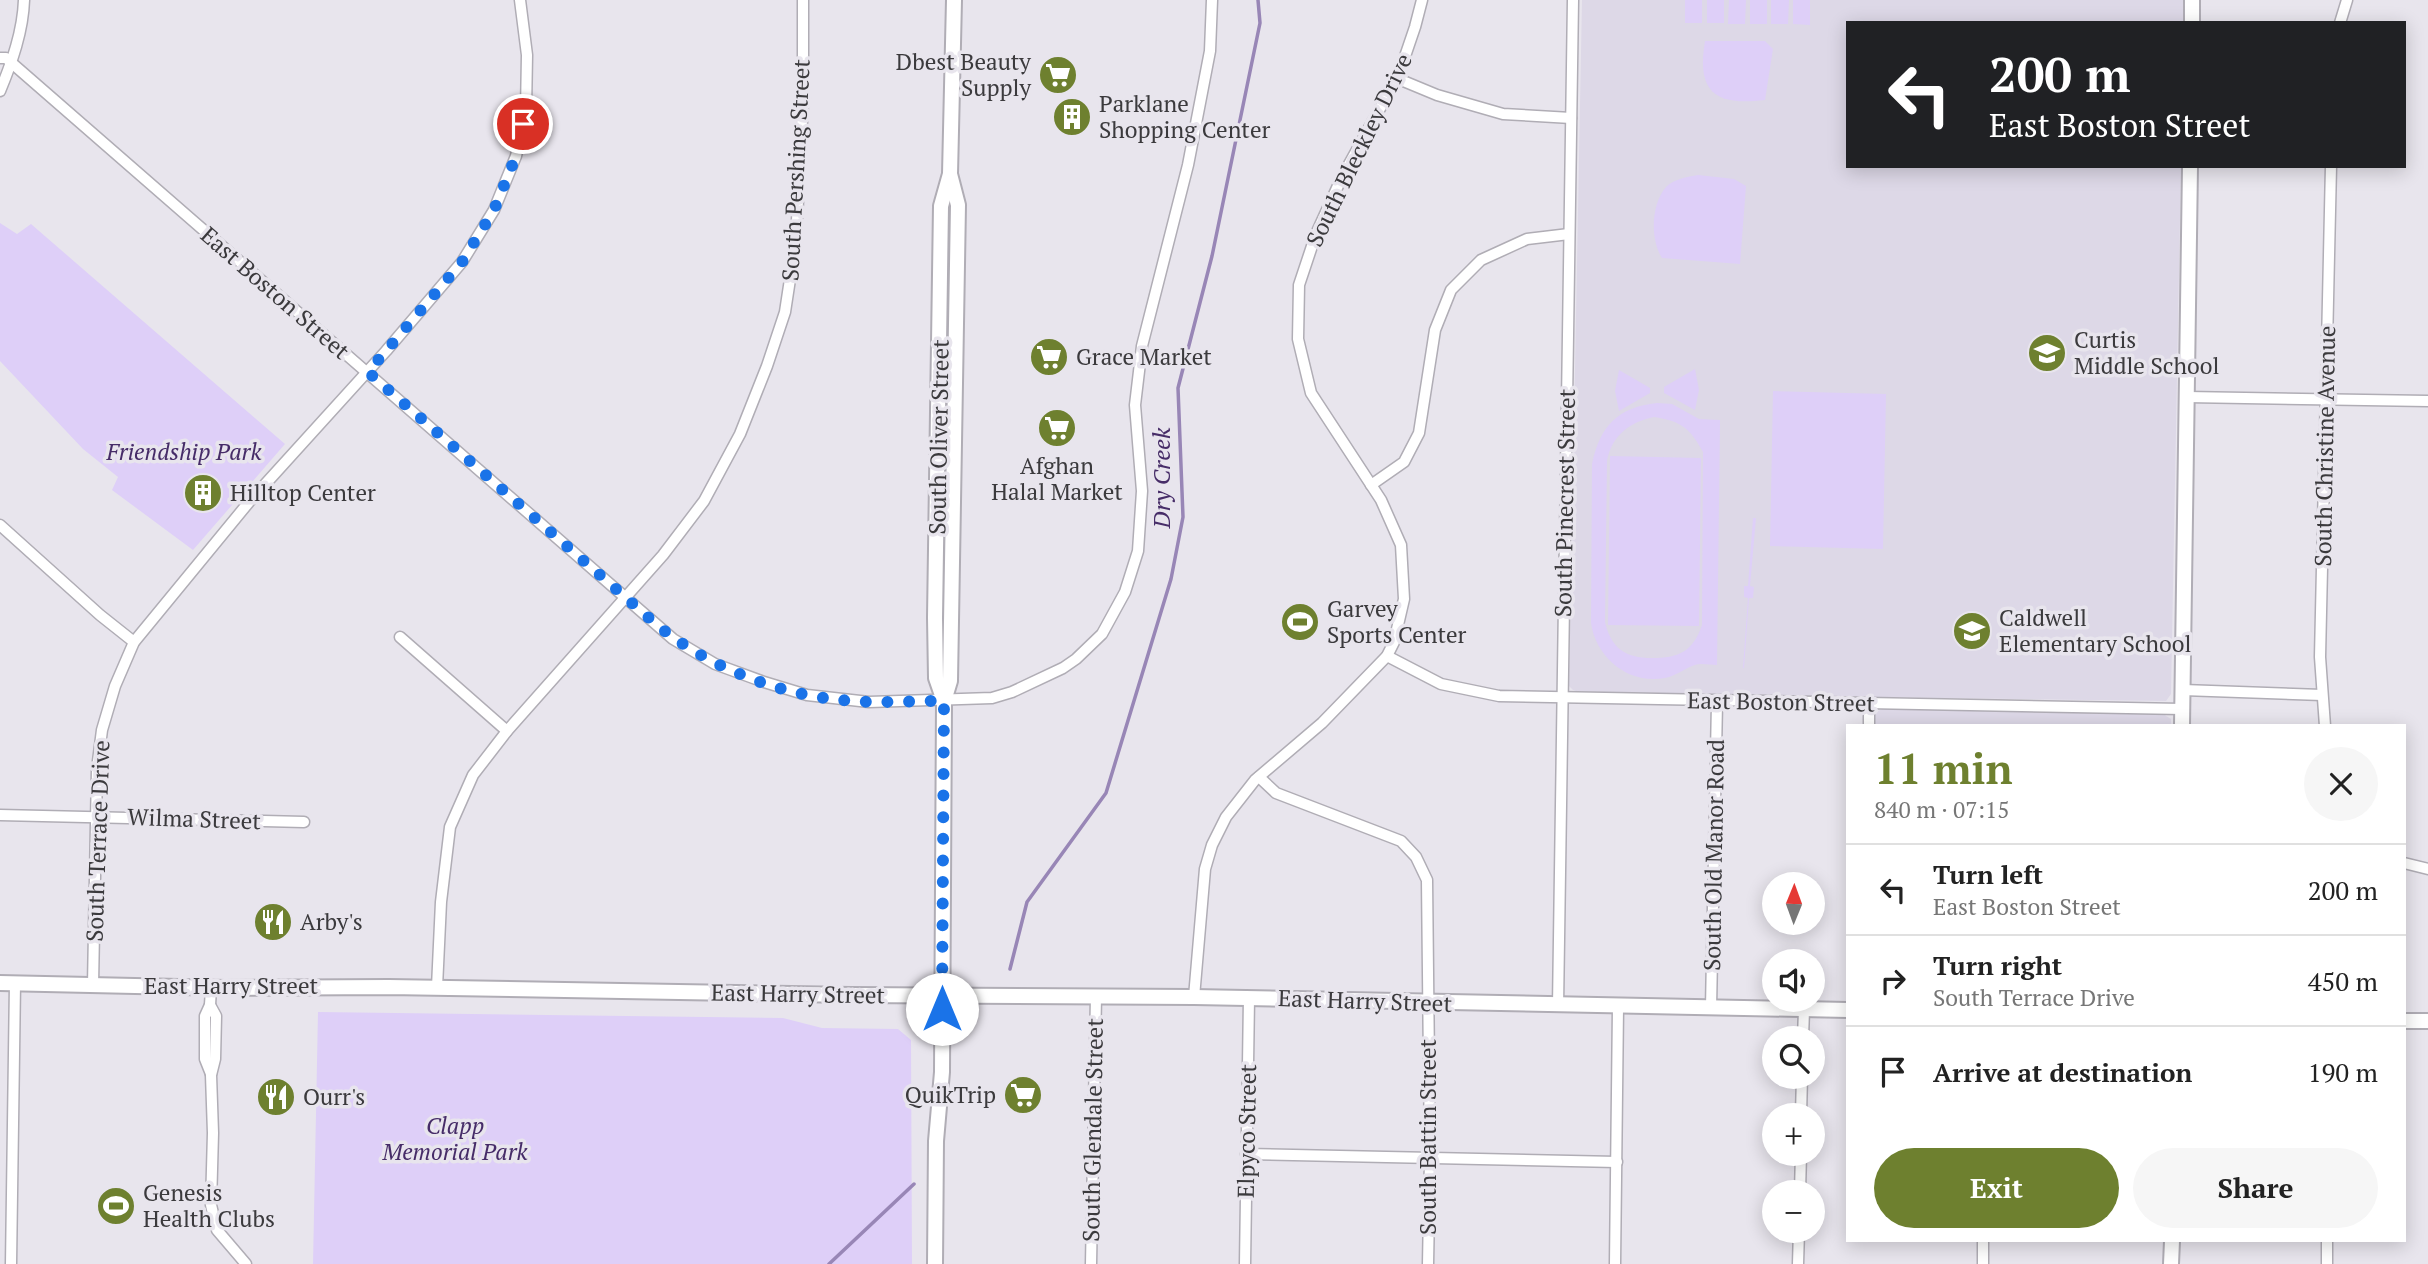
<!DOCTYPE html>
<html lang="en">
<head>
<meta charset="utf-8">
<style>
  :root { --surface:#fff; --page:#f6f6f6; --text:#222; --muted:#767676; --line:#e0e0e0; --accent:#6e802f }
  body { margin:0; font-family:"PT Serif",serif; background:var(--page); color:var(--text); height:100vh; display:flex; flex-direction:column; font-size:26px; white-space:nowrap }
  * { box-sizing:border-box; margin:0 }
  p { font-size:23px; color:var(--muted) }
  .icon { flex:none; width:38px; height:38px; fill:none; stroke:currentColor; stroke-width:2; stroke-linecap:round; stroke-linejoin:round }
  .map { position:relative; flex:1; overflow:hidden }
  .details { position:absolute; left:1846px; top:724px; width:560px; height:518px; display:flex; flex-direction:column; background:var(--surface); border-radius:0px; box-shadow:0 4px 18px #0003 }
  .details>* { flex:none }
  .guide { position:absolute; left:1846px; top:21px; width:560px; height:147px; border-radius:0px; box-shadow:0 4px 18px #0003; background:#202124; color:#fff; overflow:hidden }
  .needle { width:46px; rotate:1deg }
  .controls { position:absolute; left:1762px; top:872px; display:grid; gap:14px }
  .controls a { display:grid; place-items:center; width:63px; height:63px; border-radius:50%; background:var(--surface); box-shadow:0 4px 18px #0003; font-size:35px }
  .pin { position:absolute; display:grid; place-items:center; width:60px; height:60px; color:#fff; margin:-30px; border:4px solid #fff; border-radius:50%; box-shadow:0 2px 7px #0007 }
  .me { position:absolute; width:77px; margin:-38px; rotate:0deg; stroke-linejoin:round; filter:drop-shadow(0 0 5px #0008) }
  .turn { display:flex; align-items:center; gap:24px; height:147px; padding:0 28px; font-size:32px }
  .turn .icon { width:91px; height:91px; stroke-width:2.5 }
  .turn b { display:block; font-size:49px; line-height:60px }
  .round { display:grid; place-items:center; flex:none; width:74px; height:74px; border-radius:37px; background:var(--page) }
  .head { display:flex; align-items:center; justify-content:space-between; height:119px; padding:0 28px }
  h1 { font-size:42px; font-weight:800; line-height:52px; color:var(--accent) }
  .button { display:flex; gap:14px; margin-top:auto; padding:14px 28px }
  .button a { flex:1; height:80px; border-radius:42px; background:var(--accent); color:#fff; font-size:28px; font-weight:800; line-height:80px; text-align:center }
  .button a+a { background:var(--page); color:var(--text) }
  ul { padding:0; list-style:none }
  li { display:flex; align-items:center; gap:21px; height:91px; padding:0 28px; border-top:2px solid var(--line) }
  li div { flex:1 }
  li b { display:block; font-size:26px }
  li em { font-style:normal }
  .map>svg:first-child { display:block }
</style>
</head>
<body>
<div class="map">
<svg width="2428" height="1264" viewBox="0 0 2428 1264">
  <rect width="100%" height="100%" fill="#e8e5ed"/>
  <g fill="#ddd8e7">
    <polygon points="1582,0 2183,0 2183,23 1848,23 1848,166 2181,166 2171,694 2166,701 1582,693 1573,690 1569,686"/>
    <polygon points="1885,708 2163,714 2171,719 2171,726 1875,726 1875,715 1878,711"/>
  </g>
  <g fill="#decff8" fill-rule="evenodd">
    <rect x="1685" y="0" width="17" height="23"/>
    <rect x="1707" y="0" width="17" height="23"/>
    <polygon points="1729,0 1746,0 1745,24 1728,24"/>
    <rect x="1750" y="0" width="17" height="24"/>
    <polygon points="1771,0 1789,0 1788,24 1771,24"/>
    <polygon points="1793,0 1810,0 1810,25 1793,24"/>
    <path d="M1705 41H1765L1773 49 1765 100C1716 106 1696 93 1705 41Z"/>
    <path d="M1698 175 1734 179 1746 186 1740 264 1662 258C1650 240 1651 204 1666 187 1674 179 1687 177 1698 175Z"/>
    <polygon points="0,223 17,234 31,224 285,444 193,550 112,490 118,477 83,449 0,361"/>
    <polygon points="1695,369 1699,390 1695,410 1664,393 1664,387"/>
    <polygon points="1619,370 1650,388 1650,393 1619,411 1615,391"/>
    <polygon points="1773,391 1886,394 1883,549 1770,546"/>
    <path d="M1657 403 1672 404 1699 419 1720 420 1717 665C1710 665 1701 663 1695 665 1685 668 1676 676 1665 678 1629 685 1596 658 1591 623L1592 464C1600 426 1618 407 1657 403ZM1654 417C1681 421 1690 428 1703 452L1702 625C1693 652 1678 658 1652 658 1625 658 1611 648 1605 622L1607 461C1612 435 1630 422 1654 417Z"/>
    <polygon points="1610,456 1701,458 1699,626 1608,625"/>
    <polygon points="1753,518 1756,518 1750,586 1754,587 1753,598 1749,598 1744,668 1743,668 1748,598 1744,597 1744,586 1748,586"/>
    <polygon points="318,1012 783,1018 822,1028 898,1029 911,1040 912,1264 313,1264"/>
  </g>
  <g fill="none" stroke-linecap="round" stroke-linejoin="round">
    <g stroke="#9886b6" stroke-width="3.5">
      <polyline points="1010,969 1027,902 1106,793 1171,579 1183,517 1178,388 1212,256 1260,23 1258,0"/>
      <polyline points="829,1264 914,1184"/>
    </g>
    <defs>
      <g id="street">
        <polyline points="2340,23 2347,0"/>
        <polyline points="0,58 6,58 673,639 715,664 764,682 807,695 869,702 992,698 1012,692 1063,668 1076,659 1102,634 1125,592 1138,551 1142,491 1135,405 1142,346 1188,165 1210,51 1212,0"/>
        <polyline points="1396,78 1437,95 1503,114 1571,118"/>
        <path d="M0 91C12 62 23 31 24 0"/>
        <polyline points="2187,397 2428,401"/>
        <polyline points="1371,485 1404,462 1419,433 1435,330 1451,290 1481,260 1527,239 1569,234"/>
        <polyline points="0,525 100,615 134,642"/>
        <polyline points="400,637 507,731"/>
        <polyline points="1387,656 1441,684 1499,696 2182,709"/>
        <polyline points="2183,690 2322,695"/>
        <polyline points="1869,726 1869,703"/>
        <polyline points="2325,726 2320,657 2331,166"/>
        <polyline points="1259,777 1276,793 1401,841 1416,857 1427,880 1430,1158 1428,1264"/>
        <polyline points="0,815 304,822"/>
        <polyline points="2404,863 2428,869"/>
        <polyline points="93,985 97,769 102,730 115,686 134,642 249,502 386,351 462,262 494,210 516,156 526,110 527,55 520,0"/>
        <polyline points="437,987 441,902 450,827 473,775 507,731 663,555 704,501 740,434 767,366 785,312 796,240 803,101 803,0"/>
        <polyline points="211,988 210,1005 205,1016 205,1059 211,1074"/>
        <polyline points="1194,997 1205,869 1212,845 1226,817 1255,780 1322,723 1387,656 1394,642 1404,599 1401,545 1381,500 1311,393 1298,339 1299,285 1316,234 1342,177 1399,74 1415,27 1422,0"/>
        <polyline points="210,1005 216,1016 215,1059 211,1075 213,1133 211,1205 217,1230 246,1264"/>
        <polyline points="1558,1006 1573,0"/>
        <polyline points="1711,1008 1717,702"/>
        <polyline points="1803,1038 1804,1010"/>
        <polyline points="1801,1115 1802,1076"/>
        <polyline points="1246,1154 1617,1162"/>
        <polyline points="1800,1192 1801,1153"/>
        <polyline points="11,1264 15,983"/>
        <polyline points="1091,1264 1096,996"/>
        <polyline points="1245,1264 1249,998"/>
        <polyline points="1615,1264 1618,1007"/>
        <polyline points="1798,1264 1799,1230"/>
        <polyline points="1983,1264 1983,1241"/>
        <polyline points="2327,1264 2327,1241"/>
      </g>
      <g id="secondary">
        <polyline points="2192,23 2192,0"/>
        <polyline points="944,701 936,678 935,618 941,206 950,174 954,0"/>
        <polyline points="2182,726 2190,166"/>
        <polyline points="0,983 225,988 389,987 851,995 1194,997 1848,1010"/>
        <polyline points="2404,1021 2428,1021"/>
        <polyline points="935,1264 936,1141 942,1072 944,701 950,681 958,205 950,174"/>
        <polyline points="2171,1264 2172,1241"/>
      </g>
    </defs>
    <use href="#street" stroke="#b0adb5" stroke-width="13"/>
    <use href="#secondary" stroke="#b0adb5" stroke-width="18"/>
    <use href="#street" stroke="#fff" stroke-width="10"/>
    <use href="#secondary" stroke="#fff" stroke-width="14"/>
  </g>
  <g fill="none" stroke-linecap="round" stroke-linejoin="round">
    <path stroke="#1a73e8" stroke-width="12" stroke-dasharray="0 21.6" d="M523 124 516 156 494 210 462 262 368 372 657 625C704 664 772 692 832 699 869 704 907 701 944 701L942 1009"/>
  </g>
  <defs>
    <symbol id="supermarket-disc" viewBox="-11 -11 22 22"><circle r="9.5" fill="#6e802f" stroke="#e8e5ed"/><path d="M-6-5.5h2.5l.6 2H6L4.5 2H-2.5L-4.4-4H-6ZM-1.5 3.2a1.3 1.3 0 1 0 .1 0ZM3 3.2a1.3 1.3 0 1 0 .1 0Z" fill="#fff"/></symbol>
    <symbol id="building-disc" viewBox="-11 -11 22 22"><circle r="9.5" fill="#6e802f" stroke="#e8e5ed"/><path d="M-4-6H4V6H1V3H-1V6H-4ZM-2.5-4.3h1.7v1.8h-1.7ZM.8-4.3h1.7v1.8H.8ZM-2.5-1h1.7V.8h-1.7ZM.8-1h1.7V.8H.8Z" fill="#fff"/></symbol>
    <symbol id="school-disc" viewBox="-11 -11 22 22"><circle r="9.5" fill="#6e802f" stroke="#e8e5ed"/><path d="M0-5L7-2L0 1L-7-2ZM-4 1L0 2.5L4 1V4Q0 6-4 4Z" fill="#fff"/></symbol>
    <symbol id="stadium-disc" viewBox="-11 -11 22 22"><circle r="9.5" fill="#6e802f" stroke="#e8e5ed"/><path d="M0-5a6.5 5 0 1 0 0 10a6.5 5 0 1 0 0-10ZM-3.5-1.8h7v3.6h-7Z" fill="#fff"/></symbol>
    <symbol id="restaurant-disc" viewBox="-11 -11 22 22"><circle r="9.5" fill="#6e802f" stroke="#e8e5ed"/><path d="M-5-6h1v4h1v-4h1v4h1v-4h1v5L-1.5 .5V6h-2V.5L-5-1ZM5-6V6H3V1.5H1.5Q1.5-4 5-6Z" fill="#fff"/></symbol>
  </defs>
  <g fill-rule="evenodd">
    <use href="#supermarket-disc" x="1036" y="53" width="44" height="44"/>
    <use href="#building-disc" x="1050" y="95" width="44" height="44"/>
    <use href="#school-disc" x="2025" y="331" width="44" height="44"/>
    <use href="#supermarket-disc" x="1027" y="335" width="44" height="44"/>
    <use href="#supermarket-disc" x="1035" y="406" width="44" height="44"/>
    <use href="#building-disc" x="181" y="471" width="44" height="44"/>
    <use href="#stadium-disc" x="1278" y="600" width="44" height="44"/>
    <use href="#school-disc" x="1950" y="609" width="44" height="44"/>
    <use href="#restaurant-disc" x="251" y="900" width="44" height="44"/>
    <use href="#supermarket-disc" x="1001" y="1073" width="44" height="44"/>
    <use href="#restaurant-disc" x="254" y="1075" width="44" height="44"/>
    <use href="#stadium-disc" x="94" y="1184" width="44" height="44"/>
  </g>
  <g text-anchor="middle" stroke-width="7" stroke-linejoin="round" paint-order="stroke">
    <g font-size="23" fill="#3b3a3d" stroke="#e8e5ed" text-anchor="start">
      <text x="1031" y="70" text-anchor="end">Dbest Beauty<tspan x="1031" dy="26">Supply</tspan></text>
      <text x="1099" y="112">Parklane<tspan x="1099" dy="26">Shopping Center</tspan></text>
      <text x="2074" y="348">Curtis<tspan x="2074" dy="26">Middle School</tspan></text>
      <text x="1076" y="365">Grace Market</text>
      <text x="1057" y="474" text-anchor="middle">Afghan<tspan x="1057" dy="26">Halal Market</tspan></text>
      <text x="230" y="501">Hilltop Center</text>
      <text x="1327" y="617">Garvey<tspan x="1327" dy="26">Sports Center</tspan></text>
      <text x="1999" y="626">Caldwell<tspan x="1999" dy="26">Elementary School</tspan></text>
      <text x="300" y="930">Arby's</text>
      <text x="996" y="1103" text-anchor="end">QuikTrip</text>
      <text x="303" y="1105">Ourr's</text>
      <text x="143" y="1201">Genesis<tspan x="143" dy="26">Health Clubs</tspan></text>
    </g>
    <g font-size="23" fill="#3b3a3d" stroke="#e8e5ed">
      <text transform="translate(1359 150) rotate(-64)" y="8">South Bleckley Drive</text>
      <text transform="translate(796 170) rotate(-87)" y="8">South Pershing Street</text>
      <text transform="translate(275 293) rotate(41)" y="8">East Boston Street</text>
      <text transform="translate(939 437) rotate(-89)" y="8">South Oliver Street</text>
      <text transform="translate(2325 446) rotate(-89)" y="8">South Christine Avenue</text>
      <text transform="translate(1565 503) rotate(-89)" y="8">South Pinecrest Street</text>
      <text transform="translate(1781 702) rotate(1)" y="8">East Boston Street</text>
      <text transform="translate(194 819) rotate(2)" y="8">Wilma Street</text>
      <text transform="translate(98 841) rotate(-88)" y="8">South Terrace Drive</text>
      <text transform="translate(1714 855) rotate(-89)" y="8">South Old Manor Road</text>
      <text x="231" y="994">East Harry Street</text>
      <text transform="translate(798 994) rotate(1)" y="8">East Harry Street</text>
      <text transform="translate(1365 1001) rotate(2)" y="8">East Harry Street</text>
      <text transform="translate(1093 1130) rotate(-89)" y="8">South Glendale Street</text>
      <text transform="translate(1247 1131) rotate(-89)" y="8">Elpyco Street</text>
      <text transform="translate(1428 1137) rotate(-90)" y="8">South Battin Street</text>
    </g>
    <g font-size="23" font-style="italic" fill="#462c68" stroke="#e8e5ed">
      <text x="184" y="460">Friendship Park</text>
      <text x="455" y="1134">Clapp<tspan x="455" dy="26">Memorial Park</tspan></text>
    </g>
    <g font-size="24" font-style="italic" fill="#472d68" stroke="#e8e5ed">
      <text transform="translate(1162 478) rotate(-90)" y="8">Dry Creek</text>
    </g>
  </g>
</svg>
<div class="controls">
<a><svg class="needle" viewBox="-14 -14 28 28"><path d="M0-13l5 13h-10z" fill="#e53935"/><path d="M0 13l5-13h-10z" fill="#767676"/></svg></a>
<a><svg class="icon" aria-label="sound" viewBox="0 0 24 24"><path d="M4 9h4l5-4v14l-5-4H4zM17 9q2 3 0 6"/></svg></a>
<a><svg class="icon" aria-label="search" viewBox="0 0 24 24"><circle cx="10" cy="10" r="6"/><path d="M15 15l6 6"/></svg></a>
<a>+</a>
<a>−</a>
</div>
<div class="pin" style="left:523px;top:124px;background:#d93025"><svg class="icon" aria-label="arrive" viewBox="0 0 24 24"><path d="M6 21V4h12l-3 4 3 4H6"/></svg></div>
<svg class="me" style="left:942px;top:1009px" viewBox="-20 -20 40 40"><circle r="19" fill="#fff"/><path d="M0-13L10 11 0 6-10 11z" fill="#1a73e8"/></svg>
<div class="guide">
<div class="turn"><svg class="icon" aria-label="left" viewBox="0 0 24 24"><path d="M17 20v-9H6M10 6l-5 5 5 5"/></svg><div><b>200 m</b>East Boston Street</div></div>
</div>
<section class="details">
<div class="head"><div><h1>11 min</h1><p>840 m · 07:15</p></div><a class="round"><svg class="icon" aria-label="close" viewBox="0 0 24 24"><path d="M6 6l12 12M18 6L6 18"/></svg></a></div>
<ul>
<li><svg class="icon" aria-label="left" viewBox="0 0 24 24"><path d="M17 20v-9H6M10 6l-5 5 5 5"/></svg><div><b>Turn left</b><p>East Boston Street</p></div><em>200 m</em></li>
<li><svg class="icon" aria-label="right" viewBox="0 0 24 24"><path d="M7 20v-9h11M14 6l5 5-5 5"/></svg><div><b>Turn right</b><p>South Terrace Drive</p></div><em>450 m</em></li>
<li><svg class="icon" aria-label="arrive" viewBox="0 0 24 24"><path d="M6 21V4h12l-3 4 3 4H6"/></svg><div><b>Arrive at destination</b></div><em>190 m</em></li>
</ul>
<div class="button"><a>Exit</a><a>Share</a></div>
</section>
</div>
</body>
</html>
